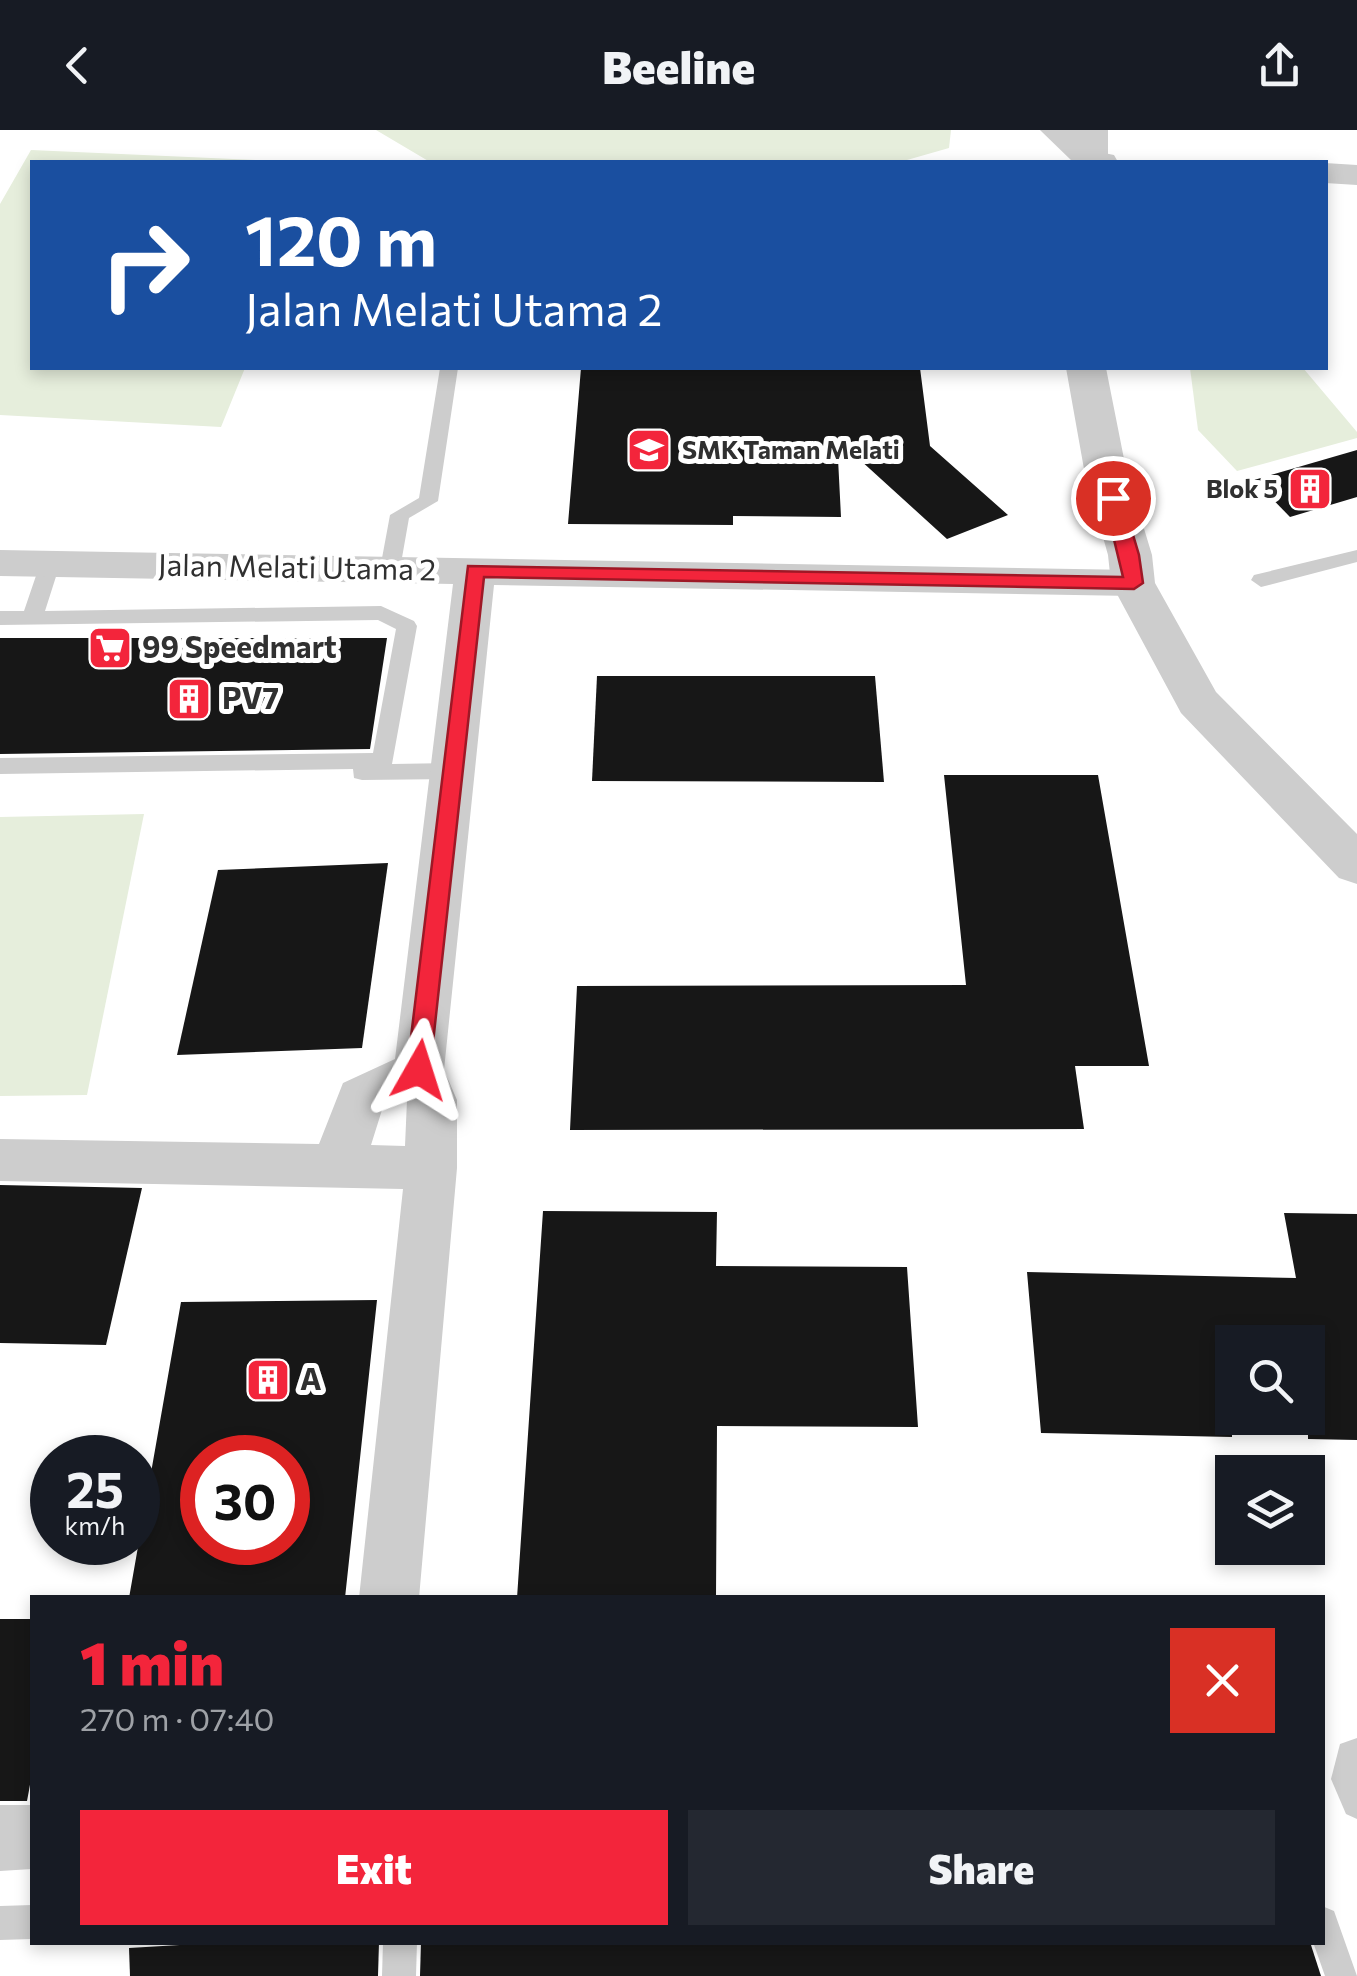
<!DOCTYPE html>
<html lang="en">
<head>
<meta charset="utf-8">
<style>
  :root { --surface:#171b24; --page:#242831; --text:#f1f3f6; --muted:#9ea1a6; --accent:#f3253b }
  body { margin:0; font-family:Commissioner,sans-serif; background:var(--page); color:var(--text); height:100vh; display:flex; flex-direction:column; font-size:38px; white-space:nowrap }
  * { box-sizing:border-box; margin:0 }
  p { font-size:32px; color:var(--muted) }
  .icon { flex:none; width:55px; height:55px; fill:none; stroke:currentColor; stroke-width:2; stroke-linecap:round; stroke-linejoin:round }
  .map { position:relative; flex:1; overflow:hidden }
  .panel { position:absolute; left:30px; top:1465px; width:1295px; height:350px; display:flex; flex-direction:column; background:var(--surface); border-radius:0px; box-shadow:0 5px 15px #0003 }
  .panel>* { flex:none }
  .guide { position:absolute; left:30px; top:30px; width:1298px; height:210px; border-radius:0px; box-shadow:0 5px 15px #0003; background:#1a4fa0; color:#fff; overflow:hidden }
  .fabs { position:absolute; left:1215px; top:1195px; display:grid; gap:20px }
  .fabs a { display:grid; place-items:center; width:110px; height:110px; border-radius:0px; background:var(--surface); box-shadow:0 5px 15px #0003; font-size:50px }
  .speed { position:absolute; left:30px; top:1305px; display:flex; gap:20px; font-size:50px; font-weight:700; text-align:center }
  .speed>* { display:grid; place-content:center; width:130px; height:130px; border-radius:50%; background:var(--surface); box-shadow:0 5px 15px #0003; line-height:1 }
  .speed small { font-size:25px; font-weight:400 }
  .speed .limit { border:15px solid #d22; background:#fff; color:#111 }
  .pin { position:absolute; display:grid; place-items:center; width:85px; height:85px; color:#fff; margin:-42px; border:5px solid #fff; border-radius:50%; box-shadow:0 2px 10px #0007 }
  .me { position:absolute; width:110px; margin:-55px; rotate:6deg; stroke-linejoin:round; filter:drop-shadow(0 0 8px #0008) }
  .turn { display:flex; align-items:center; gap:35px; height:210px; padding:0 50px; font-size:45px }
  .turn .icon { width:130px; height:130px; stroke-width:2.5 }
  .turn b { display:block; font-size:70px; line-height:85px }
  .round { display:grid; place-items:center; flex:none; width:105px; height:105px; border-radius:0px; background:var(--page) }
  .headline { display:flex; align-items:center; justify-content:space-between; height:170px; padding:0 50px }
  h1 { font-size:60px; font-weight:800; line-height:75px; color:var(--accent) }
  .action { display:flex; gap:20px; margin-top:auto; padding:20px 50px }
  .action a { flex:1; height:115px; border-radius:0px; background:var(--accent); color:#fff; font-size:40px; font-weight:800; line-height:115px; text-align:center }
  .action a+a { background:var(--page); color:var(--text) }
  header { display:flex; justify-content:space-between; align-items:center; height:130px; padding:0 50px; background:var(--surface); font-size:45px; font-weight:800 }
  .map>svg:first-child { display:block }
</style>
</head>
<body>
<header><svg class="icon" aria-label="back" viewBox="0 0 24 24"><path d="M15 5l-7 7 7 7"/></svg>Beeline<svg class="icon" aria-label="share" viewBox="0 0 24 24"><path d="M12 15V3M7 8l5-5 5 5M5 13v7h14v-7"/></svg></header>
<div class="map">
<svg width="1357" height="1846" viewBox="0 0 1357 1846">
  <rect width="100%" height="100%" fill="#fff"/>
  <g fill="#e6eedc">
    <polygon points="376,0 951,0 949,18 900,32 430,32"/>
    <polygon points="31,20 300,32 32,32 32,238 245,238 221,297 0,285 0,74"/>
    <polygon points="1190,238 1303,238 1357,302 1357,308 1237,341 1198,300"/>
    <polygon points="144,684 87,965 0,966 0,687"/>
  </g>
  <g fill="#171717" fill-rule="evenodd">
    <polygon points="581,238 920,238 930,316 1008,385 947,409 837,309 841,387 733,386 733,395 568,394"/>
    <polygon points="1357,320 1357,367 1290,387 1254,350"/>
    <polygon points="0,508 387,508 370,619 0,624"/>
    <polygon points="597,546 875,546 884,652 592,651"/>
    <polygon points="944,645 1098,645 1149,936 1075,936 1084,999 570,1000 577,856 966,855"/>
    <polygon points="388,733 362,918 177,925 218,740"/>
    <polygon points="0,1055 142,1058 106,1215 0,1213"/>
    <polygon points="543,1081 717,1082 716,1136 907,1137 918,1297 717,1296 716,1468 517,1468"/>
    <polygon points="1284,1083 1357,1084 1357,1310 1308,1309 1308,1212 1232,1212 1232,1307 1041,1303 1027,1142 1296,1148"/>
    <path d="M377 1170 345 1468H129L181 1172ZM202 1328H288V1412H202Z"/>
    <polygon points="0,1489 32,1489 32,1644 27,1671 0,1671"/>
    <polygon points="230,1812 379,1812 378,1846 130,1846 129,1818"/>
    <polygon points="421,1812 1310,1812 1321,1846 420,1846"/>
  </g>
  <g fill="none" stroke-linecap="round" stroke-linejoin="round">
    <g fill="#cdcdcd" fill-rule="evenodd">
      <polygon points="440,238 458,238 438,371 409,388 400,439 390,445 380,439 390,385 419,368"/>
      <polygon points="1357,420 1357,432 1261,457 1251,450 1254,445"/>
      <polygon points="50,428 60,434 45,481 381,476 414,491 417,496 392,634 452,633 463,641 452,649 362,650 354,648 353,639 0,644 0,628 373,623 396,499 378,490 0,495 0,481 24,481 40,434"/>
      <polygon points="1357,1608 1357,1689 1346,1684 1331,1649 1340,1614"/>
      <polygon points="32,1775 32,1809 0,1810 0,1776"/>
      <polygon points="1322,1776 1334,1781 1357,1846 1325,1846 1313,1812 1322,1812"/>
      <polygon points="383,1812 417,1812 416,1846 382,1846"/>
    </g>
    <g fill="#cdcdcd" fill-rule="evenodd">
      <polygon points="1040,0 1078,0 1099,22 1114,25 1118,32 1073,32"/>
      <polygon points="1325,33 1357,35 1357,55 1325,53"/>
      <path d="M0 420 1133 440 1147 444 1153 453 1147 462 1133 466 494 455 444 940 457 970V1038L419 1468H359L403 1059 0 1051V1009L319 1014 343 953 395 929 453 454 0 446ZM407 970 405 1016 371 1015 382 980Z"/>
      <polygon points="0,1675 32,1675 32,1739 0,1741"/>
    </g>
    <g fill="#cdcdcd" fill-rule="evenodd">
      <rect x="1072" y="0" width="36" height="32"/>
      <polygon points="1066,238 1106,238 1126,339 1152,425 1155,453 1216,562 1357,704 1357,754 1339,748 1181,583 1111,453 1108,425 1084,339"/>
    </g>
  </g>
  <polygon fill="#f3253b" stroke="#9e1826" stroke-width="2.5" points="1113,362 1122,368 1139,425 1143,453 1134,459 484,447 430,940 427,946 411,946 407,940 468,436 1123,447 1104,368"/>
  <defs>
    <symbol id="school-square" viewBox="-11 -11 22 22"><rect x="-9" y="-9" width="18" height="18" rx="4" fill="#f3253b" stroke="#fff"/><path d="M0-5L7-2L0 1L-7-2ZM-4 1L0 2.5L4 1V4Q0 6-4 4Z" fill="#fff"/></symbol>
    <symbol id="building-square" viewBox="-11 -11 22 22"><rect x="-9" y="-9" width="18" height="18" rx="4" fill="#f3253b" stroke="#fff"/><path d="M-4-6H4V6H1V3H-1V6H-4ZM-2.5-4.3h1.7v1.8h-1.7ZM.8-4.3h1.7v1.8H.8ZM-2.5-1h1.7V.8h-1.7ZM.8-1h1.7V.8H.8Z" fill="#fff"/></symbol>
    <symbol id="supermarket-square" viewBox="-11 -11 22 22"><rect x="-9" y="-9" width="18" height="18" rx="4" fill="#f3253b" stroke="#fff"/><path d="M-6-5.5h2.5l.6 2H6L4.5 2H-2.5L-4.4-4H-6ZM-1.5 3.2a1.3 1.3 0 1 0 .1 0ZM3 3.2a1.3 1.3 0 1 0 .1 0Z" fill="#fff"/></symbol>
  </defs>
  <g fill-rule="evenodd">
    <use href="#school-square" x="624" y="295" width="50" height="50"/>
    <use href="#building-square" x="1285" y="334" width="50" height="50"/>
    <use href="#supermarket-square" x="85" y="493" width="50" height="50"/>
    <use href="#building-square" x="164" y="544" width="50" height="50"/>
    <use href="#building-square" x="243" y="1225" width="50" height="50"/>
  </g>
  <g text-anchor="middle" stroke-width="10" stroke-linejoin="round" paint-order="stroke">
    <g font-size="25" font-weight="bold" fill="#303030" stroke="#fff" text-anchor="start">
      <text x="682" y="329">SMK Taman Melati</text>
      <text x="1278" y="368" text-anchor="end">Blok 5</text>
    </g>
    <g font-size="30" fill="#303030" stroke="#fff">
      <text transform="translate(297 438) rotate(1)" y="10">Jalan Melati Utama 2</text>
    </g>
    <g font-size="30" font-weight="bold" fill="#303030" stroke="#fff" text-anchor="start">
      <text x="142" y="528">99 Speedmart</text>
      <text x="222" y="579">PV7</text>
      <text x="300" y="1260">A</text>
    </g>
  </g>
</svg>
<div class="fabs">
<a><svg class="icon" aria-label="search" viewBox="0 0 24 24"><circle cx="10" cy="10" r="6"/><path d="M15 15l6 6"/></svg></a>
<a><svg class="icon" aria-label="layers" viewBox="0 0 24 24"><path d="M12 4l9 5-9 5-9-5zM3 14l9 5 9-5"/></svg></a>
</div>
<div class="speed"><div>25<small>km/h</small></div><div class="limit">30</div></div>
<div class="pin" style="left:1113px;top:368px;background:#d93025"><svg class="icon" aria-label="arrive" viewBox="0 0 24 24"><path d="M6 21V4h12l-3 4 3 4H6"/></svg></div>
<svg class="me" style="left:419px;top:940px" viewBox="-20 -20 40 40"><path d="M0-17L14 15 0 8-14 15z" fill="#f3253b" stroke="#fff" stroke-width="4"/></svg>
<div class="guide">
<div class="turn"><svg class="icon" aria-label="right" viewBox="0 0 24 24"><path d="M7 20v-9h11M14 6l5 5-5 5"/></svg><div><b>120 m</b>Jalan Melati Utama 2</div></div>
</div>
<section class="panel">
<div class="headline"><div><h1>1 min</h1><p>270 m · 07:40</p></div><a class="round" style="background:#d93025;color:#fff"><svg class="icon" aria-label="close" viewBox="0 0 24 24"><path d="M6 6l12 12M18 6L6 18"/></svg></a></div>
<div class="action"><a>Exit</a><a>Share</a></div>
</section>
</div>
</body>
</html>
